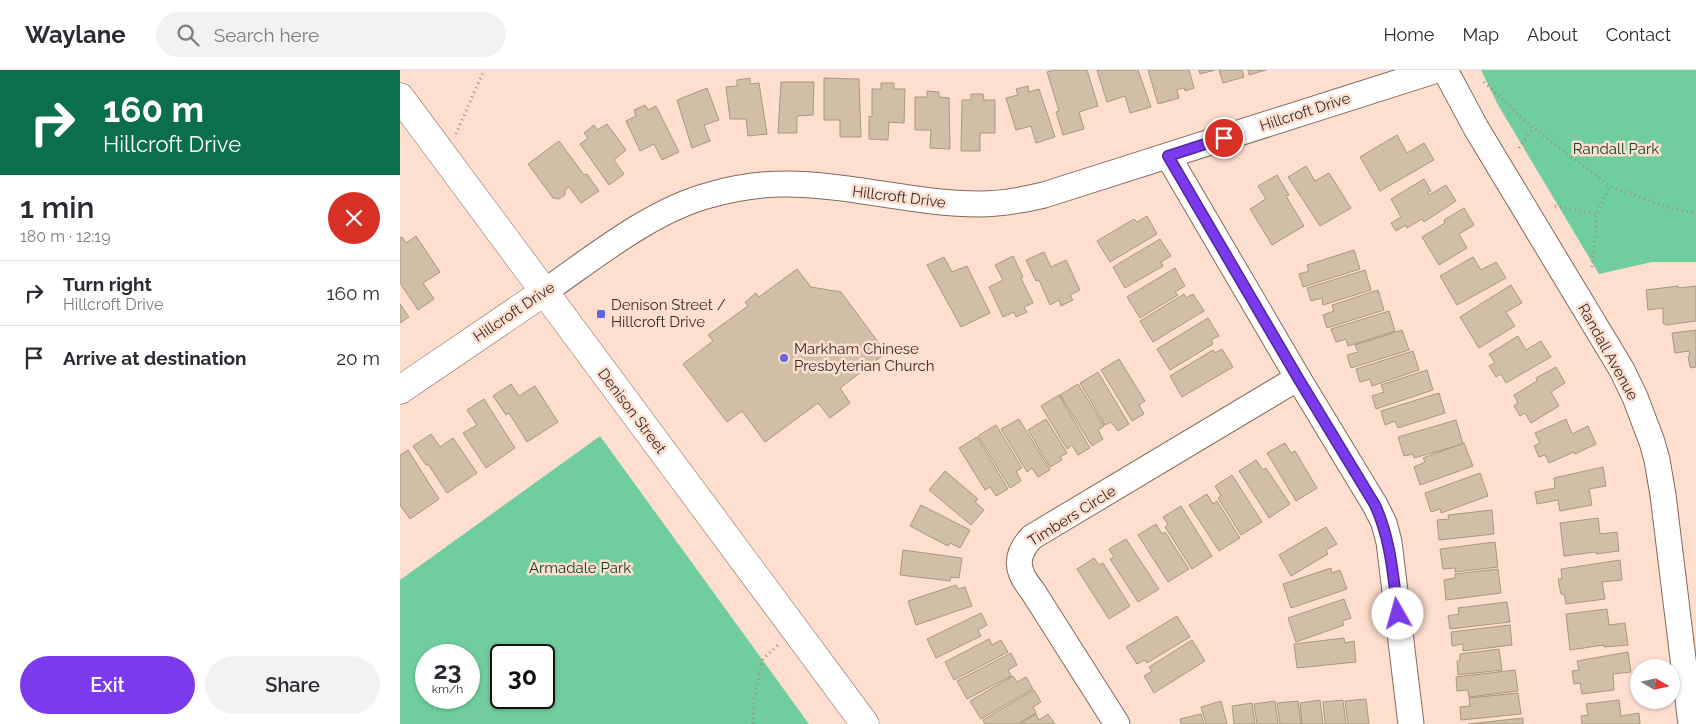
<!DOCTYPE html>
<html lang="en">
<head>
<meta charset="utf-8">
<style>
  :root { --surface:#fff; --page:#f2f2f3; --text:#2b2b33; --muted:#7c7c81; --line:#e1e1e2; --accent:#7c3aed }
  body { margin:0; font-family:Raleway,sans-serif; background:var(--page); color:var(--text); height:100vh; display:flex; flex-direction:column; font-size:19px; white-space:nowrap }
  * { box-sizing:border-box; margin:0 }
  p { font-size:16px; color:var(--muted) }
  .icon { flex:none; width:28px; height:28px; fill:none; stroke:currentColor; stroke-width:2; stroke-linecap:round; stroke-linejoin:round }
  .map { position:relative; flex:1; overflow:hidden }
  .panel { display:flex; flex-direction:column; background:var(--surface); width:400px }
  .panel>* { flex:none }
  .banner { background:#0b6e4f; color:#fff; overflow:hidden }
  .needle { width:32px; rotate:99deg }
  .fabs { position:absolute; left:1230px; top:589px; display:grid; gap:10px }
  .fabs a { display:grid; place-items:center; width:50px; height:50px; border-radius:50%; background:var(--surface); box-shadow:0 1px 4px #0004; font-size:25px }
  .speed { position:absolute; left:15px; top:574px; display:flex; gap:10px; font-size:25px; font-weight:700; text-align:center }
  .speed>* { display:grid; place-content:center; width:65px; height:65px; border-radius:50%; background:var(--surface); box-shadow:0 1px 4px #0004; line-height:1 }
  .speed small { font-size:12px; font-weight:400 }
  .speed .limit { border:2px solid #111; border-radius:8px; background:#fff; color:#111 }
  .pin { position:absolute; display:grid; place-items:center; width:42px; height:42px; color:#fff; margin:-21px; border:2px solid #fff; border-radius:50%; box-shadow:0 1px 5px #0007 }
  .me { position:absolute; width:55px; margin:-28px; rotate:353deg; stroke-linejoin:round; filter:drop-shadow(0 0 4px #0008) }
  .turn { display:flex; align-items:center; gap:18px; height:105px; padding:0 20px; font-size:22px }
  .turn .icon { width:65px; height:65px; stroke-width:2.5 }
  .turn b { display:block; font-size:35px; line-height:42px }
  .round { display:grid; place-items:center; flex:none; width:52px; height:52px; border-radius:26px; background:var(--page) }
  .head { display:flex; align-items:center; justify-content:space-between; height:85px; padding:0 20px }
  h1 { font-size:30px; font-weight:600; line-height:38px }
  .button { display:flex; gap:10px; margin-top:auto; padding:10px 20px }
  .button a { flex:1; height:58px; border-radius:30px; background:var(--accent); color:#fff; font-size:20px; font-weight:600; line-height:58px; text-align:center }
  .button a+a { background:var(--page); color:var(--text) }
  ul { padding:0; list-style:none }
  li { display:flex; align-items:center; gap:15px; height:65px; padding:0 20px; border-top:1px solid var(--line) }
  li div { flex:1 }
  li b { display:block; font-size:19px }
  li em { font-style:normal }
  header { display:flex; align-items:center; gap:30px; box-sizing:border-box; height:70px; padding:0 25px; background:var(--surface); border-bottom:1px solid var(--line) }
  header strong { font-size:24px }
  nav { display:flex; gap:28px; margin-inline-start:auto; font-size:18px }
  .search { width:350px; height:45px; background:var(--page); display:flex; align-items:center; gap:12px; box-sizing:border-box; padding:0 18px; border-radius:28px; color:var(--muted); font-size:19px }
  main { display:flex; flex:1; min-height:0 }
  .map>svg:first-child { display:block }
</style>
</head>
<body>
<header>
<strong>Waylane</strong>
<div class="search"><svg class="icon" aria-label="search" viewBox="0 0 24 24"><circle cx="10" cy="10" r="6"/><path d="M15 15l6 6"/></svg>Search here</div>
<nav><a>Home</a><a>Map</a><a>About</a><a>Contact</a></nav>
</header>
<main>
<section class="panel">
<div class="banner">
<div class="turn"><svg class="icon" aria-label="right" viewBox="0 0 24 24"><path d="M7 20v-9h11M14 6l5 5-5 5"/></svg><div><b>160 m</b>Hillcroft Drive</div></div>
</div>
<div class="head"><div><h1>1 min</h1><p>180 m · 12:19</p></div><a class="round" style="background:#d93025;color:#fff"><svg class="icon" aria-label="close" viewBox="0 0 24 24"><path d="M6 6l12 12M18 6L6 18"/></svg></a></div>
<ul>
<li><svg class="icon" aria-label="right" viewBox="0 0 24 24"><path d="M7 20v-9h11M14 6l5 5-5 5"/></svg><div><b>Turn right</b><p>Hillcroft Drive</p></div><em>160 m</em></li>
<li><svg class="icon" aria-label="arrive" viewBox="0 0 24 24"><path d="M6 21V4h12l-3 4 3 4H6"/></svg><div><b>Arrive at destination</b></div><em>20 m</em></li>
</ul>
<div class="button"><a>Exit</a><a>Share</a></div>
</section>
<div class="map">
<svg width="1296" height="654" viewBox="0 0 1296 654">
  <rect width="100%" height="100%" fill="#fedfcf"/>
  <g fill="#70ce9e" fill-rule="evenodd">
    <polygon points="1081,0 1296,0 1296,192 1252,192 1199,204 1098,35"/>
    <path d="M200 366 409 654H0V510ZM26 585H69V628H26ZM101 585H144V628H101Z"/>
  </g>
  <g fill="#d1bfa5" stroke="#a8977e">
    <polygon points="653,0 687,0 698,36 679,42 684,59 663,65 656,42 659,41 647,2"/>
    <polygon points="697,0 738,0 751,37 730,43 725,26 707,32"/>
    <polygon points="748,0 789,0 794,18 785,21 784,18 777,20 779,28 758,34"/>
    <polygon points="799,0 815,0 800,4"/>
    <polygon points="819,0 842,0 844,7 823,13"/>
    <polygon points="848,0 866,0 849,5"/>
    <polygon points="350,8 350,14 359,13 367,64 348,66 346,49 330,49 326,17 337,16 337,10"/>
    <polygon points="424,8 459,9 461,67 440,67 440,50 424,50"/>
    <polygon points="381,12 414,12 413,45 397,46 397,63 378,63"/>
    <polygon points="481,13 494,13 494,19 505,19 504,53 489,52 488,70 469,69 469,46 472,47 472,19 481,19"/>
    <polygon points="628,16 629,22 639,19 655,67 636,73 631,56 616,60 606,28 618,25 616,19"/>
    <polygon points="307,18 319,50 304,55 310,71 292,78 277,30"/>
    <polygon points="527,21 539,22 539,27 549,28 550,79 530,78 531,60 515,60 515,27 527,27"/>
    <polygon points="571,24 583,24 584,30 595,30 595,63 580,63 580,81 561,81 562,30 571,30"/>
    <polygon points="245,35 248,40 256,36 279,82 262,90 254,74 240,81 226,51 236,46 234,40"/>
    <polygon points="207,54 226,80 214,90 224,104 209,115 180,74 188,68 184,63 194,55 197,60"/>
    <polygon points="997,65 1007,83 1024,73 1034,90 980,121 960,87"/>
    <polygon points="159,71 184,105 187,104 199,121 181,133 169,117 165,120 165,125 159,129 153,128 128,94"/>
    <polygon points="906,96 915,111 929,103 951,138 920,156 888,107"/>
    <polygon points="877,105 889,125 886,126 904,156 872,175 850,139 866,129 858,116"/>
    <polygon points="1024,109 1031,121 1027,123 1029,125 1046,115 1056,131 1024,152 1022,149 1007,158 1006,155 996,161 991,153 1001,147 991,129"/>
    <polygon points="1064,138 1074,155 1059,164 1067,178 1039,195 1022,167 1045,153 1044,150"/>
    <polygon points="747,146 757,164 710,192 697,171 734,149 737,152"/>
    <polygon points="16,166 40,202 23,213 34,229 18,240 0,213 0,168 2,167 6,173"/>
    <polygon points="760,169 771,186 761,192 763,196 725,218 713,197"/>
    <polygon points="954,180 960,199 903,217 899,204 909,201 907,195"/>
    <polygon points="644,182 651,197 666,190 680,220 670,225 673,230 661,236 659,230 650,235 639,210 636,211 626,190"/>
    <polygon points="613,186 623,207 621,208 633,233 624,237 627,242 616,247 614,242 603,247 589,217 603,210 595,195"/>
    <polygon points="544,187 552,202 567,196 590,243 561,257 527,195"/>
    <polygon points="1073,187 1081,200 1096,192 1106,208 1057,235 1040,206"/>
    <polygon points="775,198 785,216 775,222 778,225 740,248 727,227"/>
    <polygon points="397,199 411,217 441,222 486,283 440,318 450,333 430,348 418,333 365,372 342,341 327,352 283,294 313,271 308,265 348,236 345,232 356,223 359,227"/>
    <polygon points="965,200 971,220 923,235 922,228 911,231 907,218"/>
    <polygon points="1111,215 1122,233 1106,242 1115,256 1079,278 1060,247"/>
    <polygon points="1278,216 1279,218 1296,216 1296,251 1266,255 1263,253 1263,238 1248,240 1246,220"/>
    <polygon points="978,220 984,240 927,258 923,245 934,241 932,235"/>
    <polygon points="784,224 786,228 793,224 804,241 753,272 740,251"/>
    <polygon points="0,234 9,247 0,253"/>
    <polygon points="989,241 995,261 948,276 946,269 936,272 931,259"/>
    <polygon points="808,248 819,266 811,270 813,274 770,300 757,279"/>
    <polygon points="1002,260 1009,280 951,298 947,285 958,282 955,275"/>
    <polygon points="1296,260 1296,297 1291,298 1290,297 1288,286 1290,286 1289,281 1275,283 1272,263"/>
    <polygon points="1118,266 1126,280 1141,271 1151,287 1106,313 1101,304 1096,307 1089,296 1095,293 1089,284"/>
    <polygon points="822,279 833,297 782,327 770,306 813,280 815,283"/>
    <polygon points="1013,281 1019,300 972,316 970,309 960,312 956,299"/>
    <polygon points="719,289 745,331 739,335 744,344 732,351 701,300"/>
    <polygon points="1156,297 1165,313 1151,322 1159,336 1131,353 1125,343 1120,346 1114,336 1118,333 1114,325 1137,311 1136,308"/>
    <polygon points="1027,300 1033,320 976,339 972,326 984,322 981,315"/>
    <polygon points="698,302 729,354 718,361 711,352 705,355 680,313"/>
    <polygon points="111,314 119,326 135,316 158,352 127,372 109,343 106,345 93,326"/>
    <polygon points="678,314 704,356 698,360 703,369 692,376 660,325"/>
    <polygon points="1039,323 1045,343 998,358 995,351 985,355 981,341"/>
    <polygon points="659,325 690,378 678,385 672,375 667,379 641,336"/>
    <polygon points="84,329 115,378 86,398 63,363 77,355 67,340"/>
    <polygon points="619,349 650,400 638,407 632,398 627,402 601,359"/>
    <polygon points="646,349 667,383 660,387 662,390 650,397 628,360"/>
    <polygon points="1166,349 1172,364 1188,356 1196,374 1175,384 1174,382 1149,393 1145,385 1139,387 1134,376 1140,373 1135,363"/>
    <polygon points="1056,350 1063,374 1014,388 1013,384 1004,386 998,367"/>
    <polygon points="596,355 622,398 616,401 621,411 610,418 578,366"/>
    <polygon points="31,364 40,377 53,368 77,403 47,423 28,394 26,395 13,376"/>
    <polygon points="577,367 608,419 596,426 590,417 585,420 559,378"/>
    <polygon points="885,373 891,383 895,381 917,418 896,431 867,383"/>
    <polygon points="1064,373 1073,396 1020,415 1014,397 1025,392 1023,388"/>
    <polygon points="8,380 39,429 10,449 0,435 0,385"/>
    <polygon points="856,390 863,400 866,398 890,434 869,448 839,401"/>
    <polygon points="1203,397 1206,416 1189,419 1192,435 1160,441 1158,430 1137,434 1135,422 1155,418 1154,408"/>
    <polygon points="545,401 578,429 575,432 584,440 571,455 529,420"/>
    <polygon points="1080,403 1088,426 1041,443 1040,439 1031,442 1025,423"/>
    <polygon points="832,405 862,452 841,465 818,428 821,426 815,416"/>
    <polygon points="807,424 813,434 817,431 840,468 819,481 789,435"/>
    <polygon points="521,435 570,460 560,478 550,473 548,476 510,456"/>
    <polygon points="781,436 812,486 792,499 765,457 768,454 763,447"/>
    <polygon points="1092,440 1094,464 1039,470 1037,450 1049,449 1048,445"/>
    <polygon points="1198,448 1200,464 1217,462 1219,481 1196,484 1196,482 1164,486 1160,453"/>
    <polygon points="756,454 762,464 765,462 789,499 768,512 738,465"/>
    <polygon points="926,457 937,474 926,480 928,484 891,506 879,485"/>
    <polygon points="726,469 759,519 738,532 710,489 714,487 709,479"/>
    <polygon points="1095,472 1098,497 1055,502 1055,498 1043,499 1040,479"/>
    <polygon points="503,480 562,488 559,508 551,507 550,511 500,505"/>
    <polygon points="694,488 699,495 703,493 730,536 709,549 677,499"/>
    <polygon points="1220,490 1222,510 1202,512 1205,529 1166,534 1164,524 1161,524 1158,509 1162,509 1161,499"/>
    <polygon points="931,498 932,503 940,500 947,519 891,538 883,514"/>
    <polygon points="1098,499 1101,523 1046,530 1044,510 1055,508 1055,504"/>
    <polygon points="556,515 558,519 565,517 572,536 516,555 508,531"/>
    <polygon points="944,529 951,548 942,551 944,555 896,572 888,548"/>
    <polygon points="1107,532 1110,552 1050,559 1048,546 1059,544 1058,538"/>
    <polygon points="1207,539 1209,555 1225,553 1228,575 1204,577 1204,575 1170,580 1166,544"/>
    <polygon points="581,543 587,555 578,560 581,566 536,588 527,569"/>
    <polygon points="777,546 790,567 747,593 745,590 737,594 726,577"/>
    <polygon points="1110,555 1112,575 1063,581 1063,574 1052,576 1051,562"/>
    <polygon points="944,568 945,573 954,571 956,592 897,598 894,574"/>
    <polygon points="589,569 592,575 601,570 608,582 554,610 545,592"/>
    <polygon points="792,570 805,591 754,623 744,606 752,601 749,597"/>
    <polygon points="1099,579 1102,600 1058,605 1057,591 1060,591 1060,584"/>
    <polygon points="1228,582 1231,602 1213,604 1214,620 1182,624 1180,613 1174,614 1172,601 1179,600 1177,591"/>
    <polygon points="611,583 617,595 608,600 611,606 567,629 557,611"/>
    <polygon points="1115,600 1118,621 1069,627 1068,620 1057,621 1056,607"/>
    <polygon points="613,606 617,612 626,607 633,619 581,649 570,631"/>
    <polygon points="634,620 641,632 633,637 636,643 618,654 585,654 583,650"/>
    <polygon points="1118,623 1121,644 1061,650 1060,637 1070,636 1069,628"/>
    <polygon points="966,629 969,654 948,654 945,631"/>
    <polygon points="920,630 923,654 902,654 900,633"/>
    <polygon points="943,630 946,654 925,654 923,632"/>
    <polygon points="1219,630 1221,646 1239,643 1240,654 1182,654 1181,646 1188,645 1186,634"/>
    <polygon points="821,631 827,654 806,654 801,637"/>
    <polygon points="875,631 878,654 857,654 854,634"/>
    <polygon points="898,631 901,654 880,654 877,633"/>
    <polygon points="852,633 855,654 834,654 832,636"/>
    <polygon points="636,644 639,650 648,644 655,654 620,654"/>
    <polygon points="801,644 804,654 781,654 780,649"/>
    <polygon points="1123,648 1123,654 1068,654"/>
  </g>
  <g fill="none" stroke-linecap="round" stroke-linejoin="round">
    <defs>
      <g id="minor">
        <polyline points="1045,0 1076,58 1222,300 1235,327 1252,372 1257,390 1263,425 1291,654"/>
        <polyline points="768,86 898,308 975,435 984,453 989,472 1011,654"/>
        <path d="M144 222C193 188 252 140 310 125 334 118 359 114 385 114 450 114 514 134 580 134 601 134 623 130 644 125L1037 0"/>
        <path d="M717 654 632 520C616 501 614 486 632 467L898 308"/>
      </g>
      <g id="tertiary">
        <polyline points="0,27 465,654"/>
        <polyline points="0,320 144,222"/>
      </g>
    </defs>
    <use href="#minor" stroke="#83685a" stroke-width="27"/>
    <use href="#tertiary" stroke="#83685a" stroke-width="29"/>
    <g stroke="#a18b7f" stroke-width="3" stroke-dasharray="1 4" stroke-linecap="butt">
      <polyline points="1084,12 1133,58 1210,116 1269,138 1296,143"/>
      <polyline points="56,64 84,0"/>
      <polyline points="1119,78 1133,58"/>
      <polyline points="1155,136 1197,144"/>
      <polyline points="1192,197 1197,144 1210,116"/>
      <polyline points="353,654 354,628 363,589 378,575"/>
    </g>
    <use href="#minor" stroke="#fff" stroke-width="25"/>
    <use href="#tertiary" stroke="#fff" stroke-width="28"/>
  </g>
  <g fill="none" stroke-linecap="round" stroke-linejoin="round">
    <defs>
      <path id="route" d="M824 68 768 86 898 308 975 435C991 470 993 506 998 544"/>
    </defs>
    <use href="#route" stroke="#51269a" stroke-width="12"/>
    <use href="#route" stroke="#7c3aed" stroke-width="9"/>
  </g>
  <g fill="#6066df" stroke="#fedfcf" stroke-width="2">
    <rect x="196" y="239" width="10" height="10" rx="2.5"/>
    <circle cx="384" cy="288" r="5"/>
  </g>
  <g text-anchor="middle" stroke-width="5" stroke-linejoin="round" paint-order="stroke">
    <g font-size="15" fill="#392d27" stroke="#fedfcf">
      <text transform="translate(905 42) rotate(-18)" y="5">Hillcroft Drive</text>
      <text transform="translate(499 127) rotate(7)" y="5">Hillcroft Drive</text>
      <text transform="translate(114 242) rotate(-34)" y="5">Hillcroft Drive</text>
      <text transform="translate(1208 282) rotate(61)" y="5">Randall Avenue</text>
      <text transform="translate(232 341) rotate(53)" y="5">Denison Street</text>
      <text transform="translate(672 446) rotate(-32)" y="5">Timbers Circle</text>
    </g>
    <g font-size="15" fill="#13412c" stroke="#fedfcf">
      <text x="1216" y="84">Randall Park</text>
      <text x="180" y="503">Armadale Park</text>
    </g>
    <g font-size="15" fill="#392d27" stroke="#fedfcf" text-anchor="start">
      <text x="211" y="240">Denison Street /<tspan x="211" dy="17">Hillcroft Drive</tspan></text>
      <text x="394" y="284">Markham Chinese<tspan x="394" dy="17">Presbyterian Church</tspan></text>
    </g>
  </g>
</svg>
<div class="fabs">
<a><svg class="needle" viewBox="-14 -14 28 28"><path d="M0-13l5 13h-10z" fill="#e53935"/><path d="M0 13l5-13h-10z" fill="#7c7c81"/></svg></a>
</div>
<div class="speed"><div>23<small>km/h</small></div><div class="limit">30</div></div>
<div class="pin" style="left:824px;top:68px;background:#d93025"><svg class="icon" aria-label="arrive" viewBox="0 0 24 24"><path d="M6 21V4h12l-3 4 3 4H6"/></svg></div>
<svg class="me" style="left:998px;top:544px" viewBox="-20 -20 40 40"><circle r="19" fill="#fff"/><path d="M0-13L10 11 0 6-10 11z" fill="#7c3aed"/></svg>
</div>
</main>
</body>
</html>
